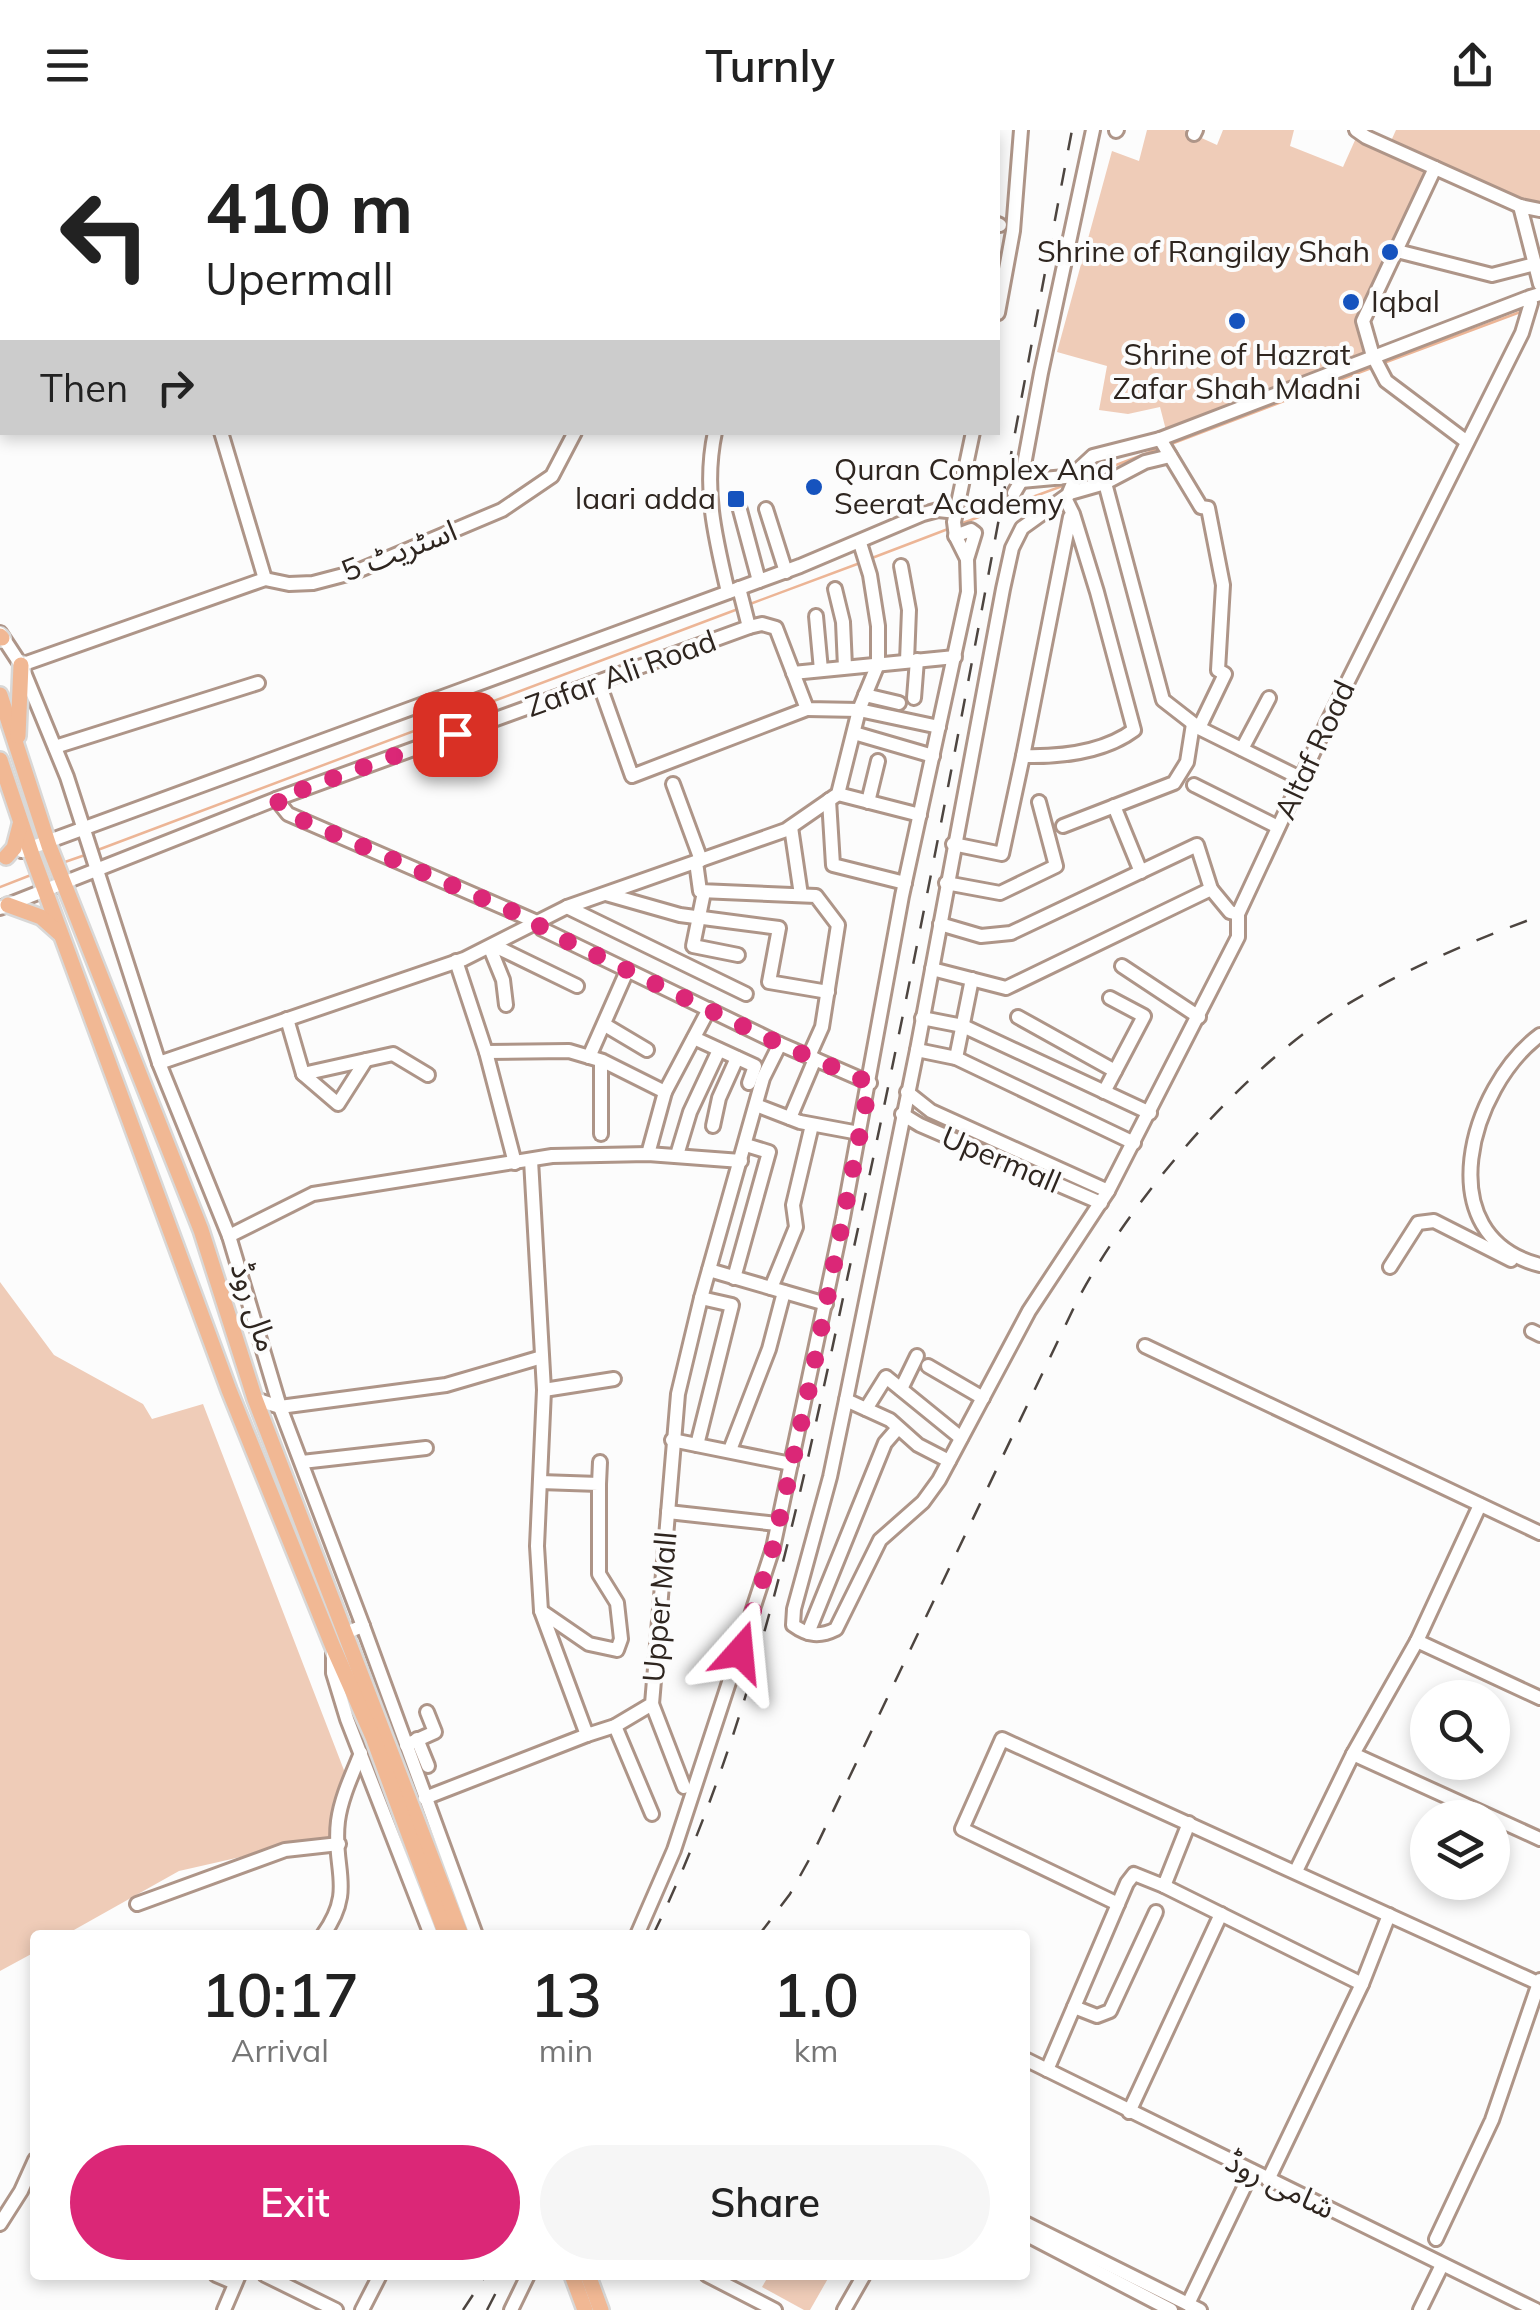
<!DOCTYPE html>
<html lang="en">
<head>
<meta charset="utf-8">
<style>
  :root { --surface:#fff; --page:#f6f6f6; --text:#222; --muted:#767676; --accent:#db2777 }
  body { margin:0; font-family:Mulish,"Noto Sans Arabic",sans-serif; background:var(--page); color:var(--text); height:100vh; display:flex; flex-direction:column; font-size:38px; white-space:nowrap }
  * { box-sizing:border-box; margin:0 }
  p { font-size:32px; color:var(--muted) }
  .icon { flex:none; width:55px; height:55px; fill:none; stroke:currentColor; stroke-width:2; stroke-linecap:round; stroke-linejoin:round }
  .map { position:relative; flex:1; overflow:hidden }
  .side { position:absolute; left:30px; top:1800px; width:1000px; height:350px; display:flex; flex-direction:column; background:var(--surface); border-radius:10px; box-shadow:0 5px 15px #0003 }
  .side>* { flex:none }
  .banner { position:absolute; left:0px; top:0px; width:1000px; height:305px; box-shadow:0 5px 15px #0003; background:#fff; color:var(--text); overflow:hidden }
  .buttons { position:absolute; left:1410px; top:1550px; display:grid; gap:20px }
  .buttons a { display:grid; place-items:center; width:100px; height:100px; border-radius:50%; background:var(--surface); box-shadow:0 5px 15px #0003; font-size:50px }
  .pin { position:absolute; display:grid; place-items:center; width:85px; height:85px; color:#fff; margin:-42px; border-radius:20px; box-shadow:0 5px 15px #0006 }
  .me { position:absolute; width:110px; margin:-55px; rotate:18deg; stroke-linejoin:round; filter:drop-shadow(0 0 8px #0008) }
  .turn { display:flex; align-items:center; gap:35px; height:210px; padding:0 40px; font-size:45px }
  .turn .icon { width:130px; height:130px; stroke-width:2.5 }
  .turn b { display:block; font-size:70px; line-height:85px }
  .then { display:flex; align-items:center; height:95px; padding:0 40px; background:#0003; gap:20px; font-size:38px }
  .eta { display:flex; justify-content:space-evenly; align-items:center; height:170px; text-align:center }
  .eta b { font-size:60px; font-weight:600; line-height:70px }
  .button { display:flex; gap:20px; margin-top:auto; padding:20px 40px }
  .button a { flex:1; height:115px; border-radius:60px; background:var(--accent); color:#fff; font-size:40px; font-weight:600; line-height:115px; text-align:center }
  .button a+a { background:var(--page); color:var(--text) }
  header { display:flex; justify-content:space-between; align-items:center; height:130px; padding:0 40px; background:var(--surface); font-size:45px; font-weight:600 }
  .map>svg:first-child { display:block }
</style>
</head>
<body>
<header><svg class="icon" aria-label="menu" viewBox="0 0 24 24"><path d="M4 6h16M4 12h16M4 18h16"/></svg>Turnly<svg class="icon" aria-label="share" viewBox="0 0 24 24"><path d="M12 15V3M7 8l5-5 5 5M5 13v7h14v-7"/></svg></header>
<div class="map">
<svg width="1540" height="2180" viewBox="0 0 1540 2180">
  <rect width="100%" height="100%" fill="#fcfcfc"/>
  <g fill="#efccb8">
    <polygon points="1147,0 1184,0 1217,15 1223,0 1294,0 1290,16 1343,37 1356,8 1430,45 1361,190 1370,230 1167,304 1160,277 1128,284 1099,280 1107,236 1057,222 1112,21 1139,31"/>
    <polygon points="1396,0 1540,0 1540,77 1521,72 1391,11"/>
    <polygon points="0,1152 54,1225 143,1274 152,1289 203,1274 352,1661 333,1706 179,1741 65,1805 35,1805 35,1822 0,1841"/>
    <polygon points="769,2145 830,2145 810,2180 804,2180 762,2157"/>
  </g>
  <g fill="none" stroke-linecap="round" stroke-linejoin="round">
    <g stroke="#ecb596" stroke-width="2.5">
      <polyline points="1381,234 1523,181"/>
      <polyline points="1171,314 1374,237"/>
      <polyline points="1082,348 1158,319"/>
      <polyline points="960,394 1065,355"/>
      <polyline points="872,428 948,399"/>
      <polyline points="750,474 860,433"/>
      <polyline points="95,721 738,479"/>
      <polyline points="62,733 88,724"/>
      <polyline points="0,757 31,745"/>
    </g>
    <defs>
      <g id="minor">
        <polyline points="623,0 628,2"/>
        <polyline points="849,0 854,2"/>
        <polyline points="1356,0 1366,7 1520,76"/>
        <polyline points="1116,1 1117,0"/>
        <polyline points="96,2 96,0"/>
        <polyline points="259,2 261,0"/>
        <polyline points="536,2 538,0"/>
        <polyline points="667,2 668,0"/>
        <polyline points="767,2 768,0"/>
        <polyline points="967,2 969,0"/>
        <polyline points="1194,4 1196,0"/>
        <polyline points="1435,38 1363,191 1373,226 1386,251 1467,312"/>
        <polyline points="1540,80 1520,76 1540,154"/>
        <polyline points="998,94 1000,95"/>
        <polyline points="1397,121 1492,145 1535,134"/>
        <polyline points="0,124 2,125"/>
        <path d="M1530 167 1531 173 1522 203 1327 593 1238 784V807L1108 1061 1029 1181 939 1350 923 1372 880 1410 836 1499C820 1507 808 1506 793 1495L794 1479 830 1347 846 1270 917 920 1003 459 1012 418 1022 398 1068 365 1079 339 1093 326 1160 309 1530 167 1540 164"/>
        <polyline points="998,183 1013,101 1021,0"/>
        <polyline points="221,302 265,449"/>
        <path d="M715 302C703 358 715 407 728 462"/>
        <polyline points="1160,309 1201,377 1208,378 1223,455 1218,540 1225,544 1199,598 1302,649"/>
        <polyline points="1021,351 1076,346"/>
        <polyline points="1105,353 1163,570 1199,598"/>
        <polyline points="1014,363 1021,351 1041,243 1093,0"/>
        <polyline points="1070,363 1105,353 1145,332 1170,326"/>
        <path d="M1065 368 1073 384 1097 462 1134 600C1103 623 1061 627 1023 626L1070 387 1073 384"/>
        <polyline points="766,379 786,442"/>
        <polyline points="740,380 759,451"/>
        <polyline points="955,406 971,400 975,403 967,429"/>
        <polyline points="901,436 909,480 907,531"/>
        <polyline points="835,459 843,492 845,537"/>
        <polyline points="816,486 821,540"/>
        <polyline points="749,497 762,494 776,498 807,579 859,580 939,597"/>
        <polyline points="0,503 21,535 67,647 159,933 229,1106 280,1277 363,1496"/>
        <polyline points="21,535 265,449 289,454 313,453 355,442 502,380 552,346 575,302"/>
        <polyline points="793,543 955,527"/>
        <polyline points="599,553 632,646 807,579"/>
        <polyline points="865,565 899,573"/>
        <polyline points="914,568 917,530"/>
        <polyline points="854,603 933,626"/>
        <polyline points="55,617 258,553"/>
        <polyline points="1242,619 1269,568"/>
        <polyline points="673,654 701,730"/>
        <polyline points="1194,655 1278,697"/>
        <polyline points="838,664 920,685"/>
        <polyline points="276,669 288,684 537,792 542,799 780,914 870,953"/>
        <polyline points="829,670 833,735 905,753"/>
        <polyline points="868,672 878,631"/>
        <polyline points="1114,676 1141,742"/>
        <polyline points="1063,696 1174,653 1187,632 1193,594"/>
        <polyline points="791,697 801,765"/>
        <polyline points="953,714 1002,724 1023,626"/>
        <polyline points="22,721 800,436 923,384 938,380 957,382"/>
        <polyline points="696,732 700,761 816,766 838,795 822,897 809,926"/>
        <polyline points="946,753 1000,763 1056,736 1039,672"/>
        <polyline points="704,762 693,816 738,825"/>
        <polyline points="606,764 680,785 779,798 769,852 828,862"/>
        <polyline points="567,777 746,864"/>
        <polyline points="0,778 276,669 749,497 739,458"/>
        <polyline points="940,794 981,806 1011,803 1197,715 1211,759"/>
        <polyline points="497,813 501,819 577,856"/>
        <polyline points="490,818 503,850 506,875"/>
        <polyline points="456,831 486,922 515,1033"/>
        <polyline points="1122,836 1199,887"/>
        <polyline points="932,839 1006,858 1211,759 1230,782 1238,784"/>
        <polyline points="1018,887 1115,941"/>
        <polyline points="922,888 963,896 1150,983"/>
        <polyline points="287,889 303,944 338,974 366,930"/>
        <polyline points="605,895 647,920"/>
        <path d="M1540 905C1470 957 1427 1106 1540 1135"/>
        <polyline points="694,908 755,936 749,953"/>
        <polyline points="917,920 956,928 1134,1013"/>
        <polyline points="486,922 569,921 603,931 665,962"/>
        <polyline points="589,927 627,841"/>
        <polyline points="956,928 972,849"/>
        <polyline points="601,931 601,1004"/>
        <polyline points="159,933 464,829 567,777 786,700 838,664 859,580 878,534 878,496 870,445 860,413"/>
        <polyline points="303,944 393,924 428,945"/>
        <polyline points="907,962 931,981 1108,1061"/>
        <polyline points="1104,962 1144,886 1110,868"/>
        <polyline points="756,975 800,992 859,1003"/>
        <polyline points="902,984 920,995 1101,1073"/>
        <polyline points="790,988 815,929"/>
        <polyline points="713,996 719,968 737,928"/>
        <polyline points="648,1024 665,962 709,879"/>
        <polyline points="677,1025 690,982 719,920"/>
        <polyline points="531,1030 544,1260 537,1416 541,1481 587,1605 615,1596 652,1574 678,1264 701,1168 763,948 780,914"/>
        <polyline points="229,1106 313,1064 552,1026 648,1024 741,1031"/>
        <polyline points="1390,1137 1418,1093 1434,1091 1511,1130"/>
        <polyline points="709,1140 826,1174"/>
        <polyline points="734,1148 769,1022 746,1015"/>
        <polyline points="771,1158 796,1097 793,1075 812,995"/>
        <polyline points="1532,1201 1540,1205"/>
        <polyline points="1145,1216 1540,1403"/>
        <polyline points="928,1236 983,1268"/>
        <polyline points="901,1259 917,1226"/>
        <polyline points="544,1260 614,1249"/>
        <polyline points="255,1269 280,1277 446,1255 542,1227"/>
        <polyline points="846,1270 890,1290 918,1315 949,1331"/>
        <polyline points="866,1279 886,1247 961,1308"/>
        <polyline points="672,1310 791,1334"/>
        <polyline points="697,1315 732,1175 701,1168"/>
        <polyline points="730,1320 769,1219 784,1162"/>
        <polyline points="302,1332 426,1318"/>
        <polyline points="540,1352 599,1354 599,1444 617,1473 621,1509 617,1520 589,1514 541,1481"/>
        <polyline points="599,1354 600,1332"/>
        <polyline points="668,1382 777,1394"/>
        <polyline points="345,1503 363,1496 476,1805"/>
        <polyline points="808,1503 885,1313 898,1298"/>
        <polyline points="1417,1511 1540,1568"/>
        <polyline points="333,1521 333,1543 347,1589 431,1805"/>
        <polyline points="652,1574 684,1657"/>
        <polyline points="615,1596 652,1684"/>
        <polyline points="417,1609 428,1636"/>
        <polyline points="406,1615 435,1602 427,1582"/>
        <polyline points="1353,1624 1540,1709"/>
        <polyline points="425,1668 587,1605"/>
        <polyline points="1296,1741 1353,1624 1417,1511 1480,1375"/>
        <polyline points="1164,1756 1362,1854 1268,2050"/>
        <polyline points="137,1774 285,1720 339,1714"/>
        <polyline points="1118,1774 962,1699 1002,1609 1540,1854"/>
        <path d="M323 1805C356 1759 332 1739 338 1691 341 1668 352 1645 361 1623"/>
        <polyline points="637,1805 674,1720 773,1418 843,1088 902,766 968,462 967,429 956,407 954,392 973,302"/>
        <polyline points="1362,1854 1389,1785"/>
        <polyline points="1074,1877 1097,1886 1110,1881 1156,1782"/>
        <polyline points="1025,1929 1536,2180"/>
        <polyline points="1047,1940 1127,1753 1134,1744 1164,1756 1189,1693"/>
        <polyline points="1129,1982 1221,1784"/>
        <polyline points="1025,2093 1200,2180"/>
        <polyline points="0,2094 21,2061 35,2030"/>
        <polyline points="1025,2104 1171,2180"/>
        <polyline points="1436,2109 1492,1990 1540,1850"/>
        <polyline points="216,2145 235,2153"/>
        <polyline points="265,2145 336,2180"/>
        <polyline points="707,2145 775,2180"/>
        <polyline points="1188,2174 1252,2041"/>
        <polyline points="224,2180 239,2145"/>
        <polyline points="362,2180 380,2145"/>
        <polyline points="511,2180 528,2145"/>
        <polyline points="844,2180 864,2145"/>
        <polyline points="1420,2180 1442,2135"/>
      </g>
      <g id="major">
        <polyline points="0,506 2,508"/>
        <polyline points="0,565 49,716 201,1100 255,1269 461,1805"/>
        <polyline points="18,606 21,535"/>
        <polyline points="0,630 32,725 229,1260 333,1517 373,1607 446,1805"/>
        <polyline points="6,727 14,718 20,695"/>
        <polyline points="8,775 41,787 59,803"/>
        <polyline points="572,2145 585,2180"/>
        <polyline points="588,2145 601,2180"/>
      </g>
    </defs>
    <use href="#minor" stroke="#ae9588" stroke-width="18"/>
    <use href="#major" stroke="#d9d8d7" stroke-width="20"/>
    <use href="#minor" stroke="#fff" stroke-width="12"/>
    <use href="#major" stroke="#f1b894" stroke-width="15"/>
    <g stroke="#4d4540" stroke-width="2.5" stroke-dasharray="18 18" stroke-linecap="butt">
      <path d="M653 1805C757 1591 804 1348 854 1117 935 747 1001 372 1072 0"/>
      <path d="M759 1805 790 1764 815 1719 1077 1171C1131 1069 1246 934 1346 875 1408 838 1473 810 1540 786"/>
      <polyline points="463,2180 486,2145"/>
      <polyline points="487,2180 505,2145"/>
    </g>
  </g>
  <g fill="none" stroke-linecap="round" stroke-linejoin="round">
    <polyline stroke="#db2777" stroke-width="18" stroke-dasharray="0 32.4" points="455,604 276,669 288,684 537,792 542,799 780,914 870,953 811,1250 773,1418 740,1522"/>
  </g>
  <g fill="#1653be" stroke="#fcfcfc" stroke-width="4">
    <circle cx="1390" cy="122" r="10"/>
    <circle cx="1351" cy="172" r="10"/>
    <circle cx="1237" cy="191" r="10"/>
    <circle cx="814" cy="357" r="10"/>
    <rect x="726" y="359" width="20" height="20" rx="5"/>
  </g>
  <g text-anchor="middle" stroke-width="8" stroke-linejoin="round" paint-order="stroke">
    <g font-size="30" fill="#2e251f" stroke="#fcfcfc" text-anchor="end">
      <text x="1370" y="132">Shrine of Rangilay Shah</text>
      <text x="1371" y="182" text-anchor="start">Iqbal</text>
      <text x="1237" y="235" text-anchor="middle">Shrine of Hazrat<tspan x="1237" dy="34">Zafar Shah Madni</tspan></text>
      <text x="834" y="350" text-anchor="start">Quran Complex And<tspan x="834" dy="34">Seerat Academy</tspan></text>
      <text x="716" y="379">laari adda</text>
    </g>
    <g font-size="30" fill="#2e251f" stroke="#fcfcfc">
      <text transform="translate(399 421) rotate(-21)" y="10">اسٹریٹ 5</text>
      <text transform="translate(621 544) rotate(-20)" y="10">Zafar Ali Road</text>
      <text transform="translate(1315 620) rotate(-65)" y="10">Altaf Road</text>
      <text transform="translate(1001 1030) rotate(23)" y="10">Upermall</text>
      <text transform="translate(254 1177) rotate(72)" y="10">مال روڈ</text>
      <text transform="translate(660 1477) rotate(-85)" y="10">Upper Mall</text>
      <text transform="translate(1280 2055) rotate(26)" y="10">شامی روڈ</text>
    </g>
  </g>
</svg>
<div class="buttons">
<a><svg class="icon" aria-label="search" viewBox="0 0 24 24"><circle cx="10" cy="10" r="6"/><path d="M15 15l6 6"/></svg></a>
<a><svg class="icon" aria-label="layers" viewBox="0 0 24 24"><path d="M12 4l9 5-9 5-9-5zM3 14l9 5 9-5"/></svg></a>
</div>
<div class="pin" style="left:455px;top:604px;background:#d93025"><svg class="icon" aria-label="arrive" viewBox="0 0 24 24"><path d="M6 21V4h12l-3 4 3 4H6"/></svg></div>
<svg class="me" style="left:740px;top:1522px" viewBox="-20 -20 40 40"><path d="M0-17L14 15 0 8-14 15z" fill="#db2777" stroke="#fff" stroke-width="4"/></svg>
<div class="banner">
<div class="turn"><svg class="icon" aria-label="left" viewBox="0 0 24 24"><path d="M17 20v-9H6M10 6l-5 5 5 5"/></svg><div><b>410 m</b>Upermall</div></div>
<div class="then">Then<svg class="icon" aria-label="right" viewBox="0 0 24 24"><path d="M7 20v-9h11M14 6l5 5-5 5"/></svg></div>
</div>
<section class="side">
<div class="eta">
<div><b>10:17</b><p>Arrival</p></div>
<div><b>13</b><p>min</p></div>
<div><b>1.0</b><p>km</p></div>
</div>
<div class="button"><a>Exit</a><a>Share</a></div>
</section>
</div>
</body>
</html>
